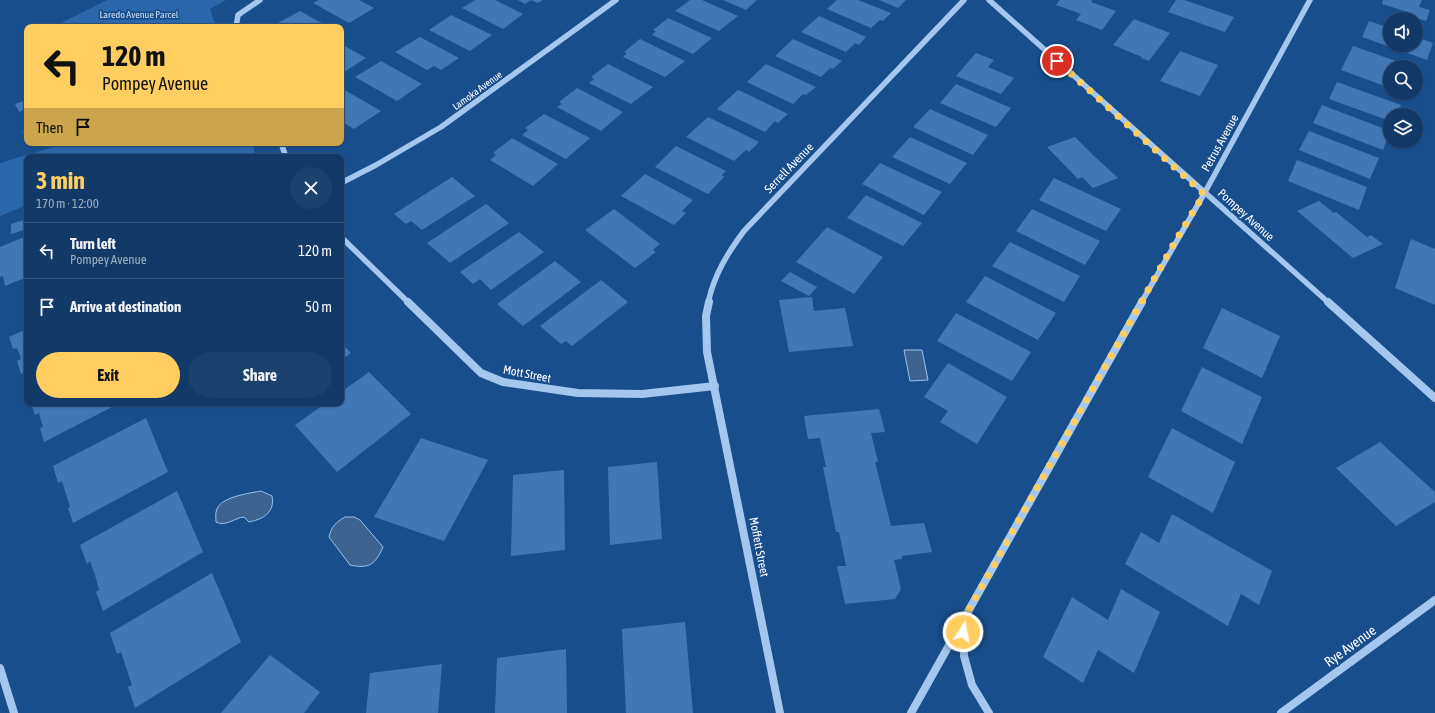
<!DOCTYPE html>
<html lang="en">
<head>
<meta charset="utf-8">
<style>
  :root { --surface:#123a69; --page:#1b416f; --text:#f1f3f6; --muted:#9cadc0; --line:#31547d; --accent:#ffcd60 }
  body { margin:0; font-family:"Asap Condensed",sans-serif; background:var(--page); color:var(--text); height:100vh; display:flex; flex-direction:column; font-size:15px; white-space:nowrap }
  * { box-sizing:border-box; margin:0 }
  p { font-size:13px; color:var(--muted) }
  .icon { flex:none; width:22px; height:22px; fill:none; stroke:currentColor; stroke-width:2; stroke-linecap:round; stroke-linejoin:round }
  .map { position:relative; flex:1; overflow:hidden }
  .panel { position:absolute; left:24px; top:154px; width:320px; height:252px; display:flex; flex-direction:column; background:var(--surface); border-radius:8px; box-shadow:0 1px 3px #0004,0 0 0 1px var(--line) }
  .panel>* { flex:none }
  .banner { position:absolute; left:24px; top:24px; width:320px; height:122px; border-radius:8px; box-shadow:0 1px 3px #0004,0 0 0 1px var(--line); background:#ffcd60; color:#111; overflow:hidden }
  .tools { position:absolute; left:1383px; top:12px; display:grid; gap:8px }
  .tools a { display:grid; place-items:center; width:40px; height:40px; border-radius:50%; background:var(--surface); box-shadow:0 1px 3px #0004,0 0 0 1px var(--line); font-size:20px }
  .pin { position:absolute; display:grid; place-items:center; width:34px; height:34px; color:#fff; margin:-17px; border:2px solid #fff; border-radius:50%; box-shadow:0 1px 4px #0007 }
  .me { position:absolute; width:44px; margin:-22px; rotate:11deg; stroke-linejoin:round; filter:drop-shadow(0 0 3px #0008) }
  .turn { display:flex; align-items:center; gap:14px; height:84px; padding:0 12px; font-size:18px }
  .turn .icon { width:52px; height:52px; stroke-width:2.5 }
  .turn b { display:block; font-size:28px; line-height:34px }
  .then { display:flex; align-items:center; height:38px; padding:0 12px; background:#0003; gap:8px; font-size:15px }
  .round { display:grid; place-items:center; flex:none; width:42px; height:42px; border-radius:21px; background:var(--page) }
  .overview { display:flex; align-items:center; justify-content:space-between; height:68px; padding:0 12px }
  h1 { font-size:24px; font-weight:700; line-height:30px; color:var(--accent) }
  .action { display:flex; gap:8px; margin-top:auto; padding:8px 12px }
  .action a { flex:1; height:46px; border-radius:24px; background:var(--accent); color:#111; font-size:16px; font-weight:700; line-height:46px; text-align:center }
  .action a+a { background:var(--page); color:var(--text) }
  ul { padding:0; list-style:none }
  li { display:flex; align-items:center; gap:12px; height:56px; padding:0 12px; border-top:1px solid var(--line) }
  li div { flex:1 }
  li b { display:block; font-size:15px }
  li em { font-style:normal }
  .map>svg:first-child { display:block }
</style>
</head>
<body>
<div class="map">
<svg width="1435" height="713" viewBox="0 0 1435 713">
  <rect width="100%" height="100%" fill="#184e8c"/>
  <g fill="#2b68ab">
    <polygon points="107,0 226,0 210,9 216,27 53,27"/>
    <polygon points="67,143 252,143 256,157 27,157 27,205 0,216 0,163"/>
  </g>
  <g fill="#3d6491" stroke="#96c2f1">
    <polygon points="904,350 922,350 928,380 910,381"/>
    <path d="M261 491 272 496C275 512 264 519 249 522L244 517C234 518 226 527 216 522 216 518 215 513 217 509 221 497 250 493 261 491Z"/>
    <path d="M345 517H354L360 520 383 547C375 565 369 569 350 565L329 537C331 527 336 522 345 517Z"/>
  </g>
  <g fill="#4177b5">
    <polygon points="319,0 359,0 374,8 349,23 313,3"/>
    <polygon points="475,0 495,0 523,14 503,29 462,8"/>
    <polygon points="518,0 543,0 538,3 531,0 525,4"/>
    <polygon points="690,0 702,0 738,16 719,31 675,11"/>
    <polygon points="723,0 757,0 746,10"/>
    <polygon points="837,0 858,0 891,13 883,21 880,20 871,28 827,9"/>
    <polygon points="879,0 906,0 898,8"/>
    <polygon points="1060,0 1092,0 1091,2 1116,11 1102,30 1076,20 1081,14 1056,5"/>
    <polygon points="1176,0 1184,0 1234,17 1225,32 1168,12"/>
    <polygon points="1383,0 1422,0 1419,7 1430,10 1426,21 1407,15 1408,12 1382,4"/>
    <polygon points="300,11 329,27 277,27 274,25"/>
    <polygon points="451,15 492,35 470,51 429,30"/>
    <polygon points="819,16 866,37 859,45 855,43 846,52 801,32"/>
    <polygon points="668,18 712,38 693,54 652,35 656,31 653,30"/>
    <polygon points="1134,19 1170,33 1149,61 1141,58 1142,57 1113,45"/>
    <polygon points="1369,21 1390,28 1390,45 1416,45 1416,37 1433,43 1427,60 1362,37"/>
    <polygon points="420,37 459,58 441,70 434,66 427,70 395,52"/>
    <polygon points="640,39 685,61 665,77 623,57 627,53 624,52"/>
    <polygon points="793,39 842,61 833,69 830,68 821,77 775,56"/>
    <polygon points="345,46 366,58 341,74 341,48"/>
    <polygon points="1353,46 1413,67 1390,67 1390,88 1341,70"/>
    <polygon points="1180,51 1218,65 1200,96 1160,81"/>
    <polygon points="976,53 994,60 988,67 1014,78 1001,94 956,76"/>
    <polygon points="381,61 422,84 397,101 355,77"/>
    <polygon points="608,64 653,87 631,104 589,83 594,79 591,77"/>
    <polygon points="766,64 816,87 806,95 803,94 793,104 747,82"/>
    <polygon points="1337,82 1401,105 1397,115 1390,115 1390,121 1329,99"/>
    <polygon points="956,84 1011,108 996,127 940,103"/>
    <polygon points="341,88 381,111 354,129 341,121"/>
    <polygon points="577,88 623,112 601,131 557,107 562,104 559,102"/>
    <polygon points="738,90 747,94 788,114 778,123 775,121 765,132 717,109"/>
    <polygon points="27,100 27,109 19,112 15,104"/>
    <polygon points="1322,105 1390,131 1383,150 1313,123"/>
    <polygon points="930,109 988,135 973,155 913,127"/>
    <polygon points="544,114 590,138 566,159 522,135 528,130 525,128"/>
    <polygon points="708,117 735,130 759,142 749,152 746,150 734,161 686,137"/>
    <polygon points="27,128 27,138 24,139 22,130"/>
    <polygon points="1309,131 1379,158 1370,179 1299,150"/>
    <polygon points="910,137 967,163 950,184 892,157"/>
    <polygon points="1075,137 1094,156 1118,178 1093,188 1082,177 1078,179 1047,147"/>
    <polygon points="512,138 558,164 533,186 490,160 496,155 493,153"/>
    <polygon points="676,146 726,171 722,175 724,177 708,194 655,167"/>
    <polygon points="1297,160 1367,187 1359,210 1288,181"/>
    <polygon points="880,163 942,192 924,215 862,184"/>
    <polygon points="645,174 693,200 682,211 686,213 674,225 621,196"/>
    <polygon points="452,177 475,196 422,230 411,221 406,224 394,214"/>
    <polygon points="1054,178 1121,209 1106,231 1039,200"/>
    <polygon points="866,195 922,223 903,246 847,218"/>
    <polygon points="1319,201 1334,213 1336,212 1367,237 1371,235 1383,244 1353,258 1297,211"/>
    <polygon points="486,204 509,223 450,263 427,243"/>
    <polygon points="614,209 660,244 653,250 656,252 635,268 585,230"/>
    <polygon points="1032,209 1100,241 1085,265 1016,231"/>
    <polygon points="27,219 27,229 11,234 11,224"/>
    <polygon points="827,227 883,257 854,294 796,262"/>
    <polygon points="519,232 544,252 491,290 480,279 473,284 460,272"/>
    <polygon points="27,236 27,277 5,286 3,276 0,277 0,247"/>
    <polygon points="1411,239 1435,249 1435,305 1395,288"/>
    <polygon points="1010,242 1080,276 1064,302 992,266"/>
    <polygon points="555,261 581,282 523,326 497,304"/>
    <polygon points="790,272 817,287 809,296 781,281"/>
    <polygon points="985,276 1056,313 1038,340 966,302"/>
    <polygon points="601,280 628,302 572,346 566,341 561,344 540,326"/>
    <polygon points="812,297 814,311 845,308 853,346 789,352 779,300"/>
    <polygon points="1222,308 1280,336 1262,378 1203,348"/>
    <polygon points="956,313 1031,352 1012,381 937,341"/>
    <polygon points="27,329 27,371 21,374 17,361 21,359 17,348 13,349 9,337"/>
    <polygon points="341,343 351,353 341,360"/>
    <polygon points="948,363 1007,397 977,444 940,422 948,411 924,397"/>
    <polygon points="1202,367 1262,397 1242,444 1181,411"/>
    <polygon points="369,372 411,414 337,472 295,425 326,403 341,403 341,392"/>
    <polygon points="31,403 115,403 116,405 44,442 40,428 43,427 39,413 35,415"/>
    <polygon points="879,409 885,432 871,433 878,462 875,462 891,526 924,523 932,552 902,556 902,559 894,560 901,589 895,599 845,604 837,566 846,566 839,532 836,532 823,467 826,467 820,438 808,439 804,416"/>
    <polygon points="146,418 168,472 73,523 68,508 70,507 62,481 58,483 53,466"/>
    <polygon points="1172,428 1235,462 1213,513 1148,477"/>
    <polygon points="421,438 488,460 444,541 374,517"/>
    <polygon points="1380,442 1435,492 1435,502 1396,526 1336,468"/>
    <polygon points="657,462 662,539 610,545 608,467"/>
    <polygon points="564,470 565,550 511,556 513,475"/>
    <polygon points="177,491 203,552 103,611 96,592 99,590 95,575 90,561 87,564 80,545"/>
    <polygon points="1172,514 1272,571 1259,605 1241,594 1228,626 1125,564 1141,532 1159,543"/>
    <polygon points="212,573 241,642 135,708 128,687 132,685 121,652 117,654 110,633"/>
    <polygon points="1121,589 1160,612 1134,673 1098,650 1083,683 1043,657 1072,597 1108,620"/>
    <polygon points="685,622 693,713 626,713 622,629"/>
    <polygon points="566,649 567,713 495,713 497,658"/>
    <polygon points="270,655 320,692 304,713 221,713"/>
    <polygon points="442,664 438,713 366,713 370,673"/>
  </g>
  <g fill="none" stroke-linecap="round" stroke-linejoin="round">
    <g stroke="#a3c7ee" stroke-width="5.5">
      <polyline points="989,0 1329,303"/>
      <polyline points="236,27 238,15 260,0"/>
      <polyline points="281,143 286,157"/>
      <polyline points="341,183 376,165 441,127 616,0"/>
      <polyline points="341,237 409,303"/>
      <path d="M708 303C714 275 727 254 744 231L964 0"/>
      <polyline points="1141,303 1204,194 1310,0"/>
    </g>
    <g stroke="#a3c7ee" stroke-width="8">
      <polyline points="408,302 481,373 503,382 578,393 642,394 715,386"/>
      <polyline points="709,302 706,316 707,352 780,713"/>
      <polyline points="1328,302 1435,398"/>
      <polyline points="963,620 964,656 972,685 989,713"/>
      <polyline points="0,668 14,713"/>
      <polyline points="911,713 1142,302"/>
      <polyline points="1281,713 1435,600"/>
    </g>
  </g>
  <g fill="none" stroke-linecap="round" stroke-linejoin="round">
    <polyline stroke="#ffcd60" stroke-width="7" stroke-dasharray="0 12.6" points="963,632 963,620 1176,240 1204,194 1057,61"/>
  </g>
  <g text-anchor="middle" stroke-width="3.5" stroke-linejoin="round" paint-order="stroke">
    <g font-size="10" fill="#c9e1fa" stroke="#184e8c">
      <text x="139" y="18">Laredo Avenue Parcel</text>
    </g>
    <g font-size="10" fill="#fff" stroke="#184e8c">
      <text transform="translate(477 90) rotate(-36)" y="4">Lamoka Avenue</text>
    </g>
    <g font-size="12" fill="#fff" stroke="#184e8c">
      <text transform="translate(1220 143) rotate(-61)" y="4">Petrus Avenue</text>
      <text transform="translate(789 168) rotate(-46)" y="4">Serrell Avenue</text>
      <text transform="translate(1246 215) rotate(42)" y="4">Pompey Avenue</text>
      <text transform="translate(527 374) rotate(11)" y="4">Mott Street</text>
      <text transform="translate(759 547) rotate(79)" y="4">Moffett Street</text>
    </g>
    <g font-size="14" fill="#fff" stroke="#184e8c">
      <text transform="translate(1350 646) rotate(-36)" y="5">Rye Avenue</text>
    </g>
  </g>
</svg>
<div class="tools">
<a><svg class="icon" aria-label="sound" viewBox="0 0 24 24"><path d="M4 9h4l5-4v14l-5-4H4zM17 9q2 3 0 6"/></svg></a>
<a><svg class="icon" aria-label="search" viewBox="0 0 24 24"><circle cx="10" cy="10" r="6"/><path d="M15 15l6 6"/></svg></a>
<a><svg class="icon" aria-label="layers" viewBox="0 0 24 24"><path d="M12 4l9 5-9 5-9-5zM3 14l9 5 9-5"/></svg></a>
</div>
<div class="pin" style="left:1057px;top:61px;background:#d93025"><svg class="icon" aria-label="arrive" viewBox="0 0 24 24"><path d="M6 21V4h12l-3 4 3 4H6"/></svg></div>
<svg class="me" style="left:963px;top:632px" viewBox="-20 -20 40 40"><circle r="17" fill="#ffcd60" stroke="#fff" stroke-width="3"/><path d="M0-11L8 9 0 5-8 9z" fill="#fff"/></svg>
<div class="banner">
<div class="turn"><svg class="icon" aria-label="left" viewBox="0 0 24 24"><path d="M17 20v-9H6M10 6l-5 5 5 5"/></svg><div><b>120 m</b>Pompey Avenue</div></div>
<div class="then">Then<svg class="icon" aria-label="arrive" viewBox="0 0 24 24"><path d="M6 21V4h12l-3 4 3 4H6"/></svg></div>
</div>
<section class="panel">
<div class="overview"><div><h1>3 min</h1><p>170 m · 12:00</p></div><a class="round"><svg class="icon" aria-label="close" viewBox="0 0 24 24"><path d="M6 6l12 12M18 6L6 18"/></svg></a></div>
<ul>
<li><svg class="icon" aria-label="left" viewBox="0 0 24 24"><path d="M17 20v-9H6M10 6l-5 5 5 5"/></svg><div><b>Turn left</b><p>Pompey Avenue</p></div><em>120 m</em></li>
<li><svg class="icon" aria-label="arrive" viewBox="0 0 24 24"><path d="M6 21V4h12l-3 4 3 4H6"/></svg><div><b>Arrive at destination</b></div><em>50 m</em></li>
</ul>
<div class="action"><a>Exit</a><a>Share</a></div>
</section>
</div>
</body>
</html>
